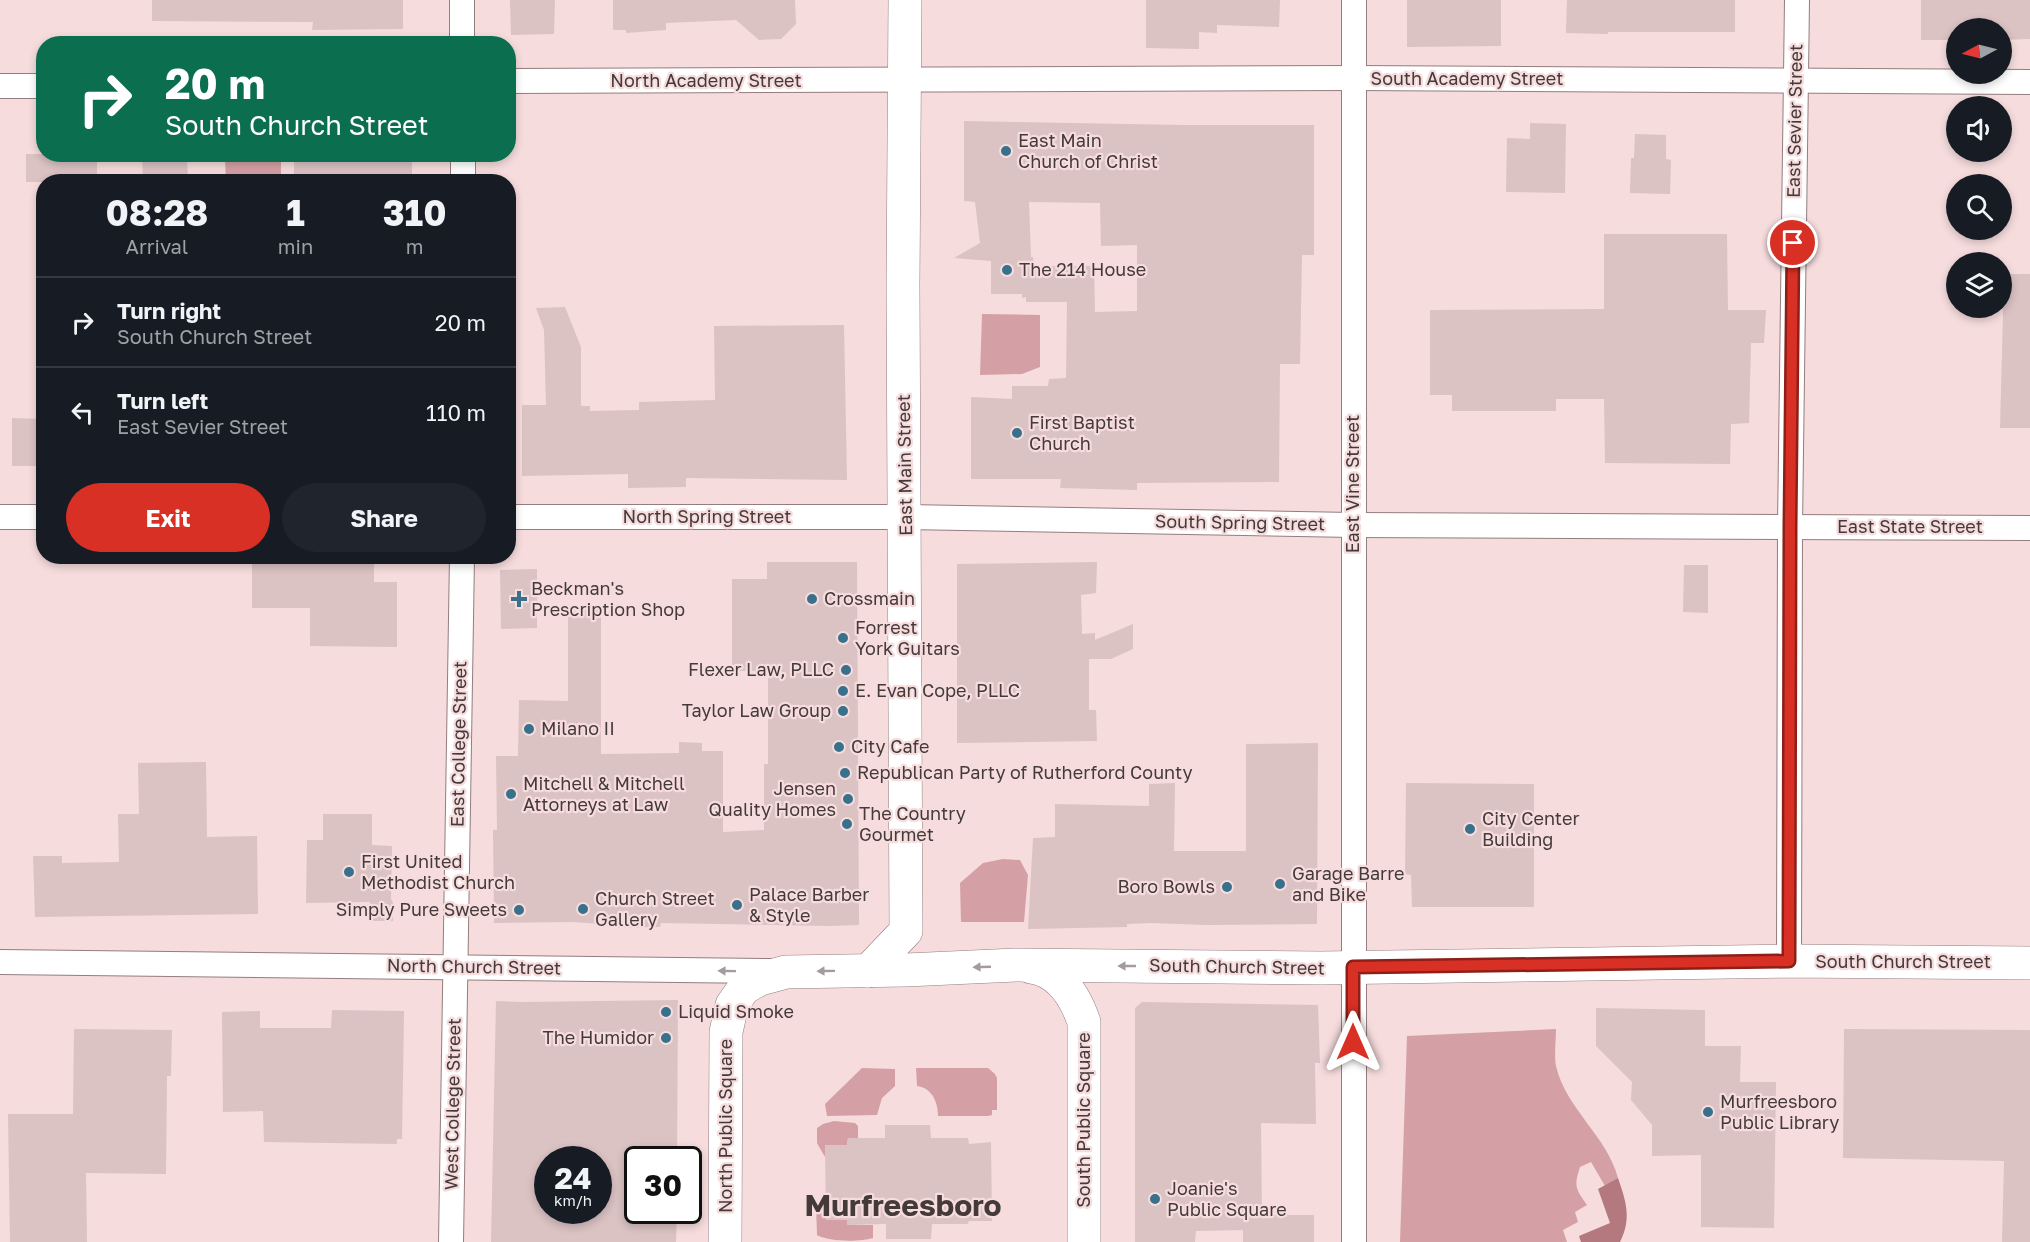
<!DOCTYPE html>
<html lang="en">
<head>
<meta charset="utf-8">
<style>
  :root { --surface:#171b24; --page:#20242c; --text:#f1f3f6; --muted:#9ea1a6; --line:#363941; --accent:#d93025 }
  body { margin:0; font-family:"Golos Text",sans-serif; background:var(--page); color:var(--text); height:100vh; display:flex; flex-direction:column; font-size:22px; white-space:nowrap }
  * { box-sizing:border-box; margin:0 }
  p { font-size:20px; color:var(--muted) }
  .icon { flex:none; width:33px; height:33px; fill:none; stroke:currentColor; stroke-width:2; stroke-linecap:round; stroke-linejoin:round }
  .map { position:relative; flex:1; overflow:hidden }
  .drawer { position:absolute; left:36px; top:174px; width:480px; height:390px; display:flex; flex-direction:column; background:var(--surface); border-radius:24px; box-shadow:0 3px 9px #0003 }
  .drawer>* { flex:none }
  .banner { position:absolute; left:36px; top:36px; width:480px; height:126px; border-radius:24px; box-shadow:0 3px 9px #0003; background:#0b6e4f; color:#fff; overflow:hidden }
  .needle { width:39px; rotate:263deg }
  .buttons { position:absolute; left:1946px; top:18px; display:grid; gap:12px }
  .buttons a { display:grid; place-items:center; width:66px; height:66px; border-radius:50%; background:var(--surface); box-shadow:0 3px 9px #0003; font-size:30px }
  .speed { position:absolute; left:534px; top:1146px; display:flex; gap:12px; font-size:30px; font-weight:700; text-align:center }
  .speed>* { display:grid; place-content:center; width:78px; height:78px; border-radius:50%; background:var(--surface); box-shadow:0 3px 9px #0003; line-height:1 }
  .speed small { font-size:15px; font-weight:400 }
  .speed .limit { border:3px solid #111; border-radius:9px; background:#fff; color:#111 }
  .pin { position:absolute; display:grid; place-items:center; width:51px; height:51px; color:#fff; margin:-26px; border:3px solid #fff; border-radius:50%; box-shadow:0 2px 6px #0007 }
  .me { position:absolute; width:66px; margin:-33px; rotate:0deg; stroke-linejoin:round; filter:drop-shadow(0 0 4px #0008) }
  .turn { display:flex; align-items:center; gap:21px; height:126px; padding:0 30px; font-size:27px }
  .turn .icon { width:78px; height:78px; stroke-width:2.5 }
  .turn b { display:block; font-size:42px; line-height:51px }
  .eta { display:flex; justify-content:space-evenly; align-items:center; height:102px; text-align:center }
  .eta b { font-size:36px; font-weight:700; line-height:42px }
  .primary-button { display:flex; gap:12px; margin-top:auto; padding:12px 30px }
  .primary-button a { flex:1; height:69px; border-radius:36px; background:var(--accent); color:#fff; font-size:24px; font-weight:700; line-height:69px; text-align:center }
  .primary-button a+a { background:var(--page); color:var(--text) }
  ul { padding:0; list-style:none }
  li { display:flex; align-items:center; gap:18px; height:90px; padding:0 30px; border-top:2px solid var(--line) }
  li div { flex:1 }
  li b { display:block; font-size:22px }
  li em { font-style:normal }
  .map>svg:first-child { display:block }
</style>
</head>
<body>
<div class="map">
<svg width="2030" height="1242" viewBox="0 0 2030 1242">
  <rect width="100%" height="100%" fill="#f6dcdd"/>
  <g fill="#d5a0a5">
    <polygon points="225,159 281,162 281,181 226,181"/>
    <polygon points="982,314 1040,315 1040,367 1022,374 980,375"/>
    <polygon points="1003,859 1020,860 1028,875 1024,922 961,922 960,883 983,863"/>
    <path d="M1556 1029C1556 1040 1554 1055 1556 1066 1566 1109 1607 1136 1618 1178L1605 1186 1591 1162 1580 1167C1574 1186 1575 1188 1587 1205L1575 1212 1578 1222 1563 1230 1567 1242H1400L1407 1036Z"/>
    <polygon points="862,1068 895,1069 895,1086 882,1098 877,1115 827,1116 825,1104"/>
    <path d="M916 1068H988L995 1074 997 1078V1110H992V1115L988 1116H938C938 1102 932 1088 917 1086Z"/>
    <polygon points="834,1121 855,1123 858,1126 858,1138 848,1138 847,1145 825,1145 825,1157 817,1143 817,1128 823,1124"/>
    <path d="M826 1199V1220H847L848 1225H873V1238C860 1242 829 1242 817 1235L816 1205Z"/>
  </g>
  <path fill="#b4797f" d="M1618 1178C1626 1201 1632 1219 1620 1242H1581L1579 1236 1610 1223 1598 1189Z"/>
  <g fill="#dbc2c3" fill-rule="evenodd">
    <polygon points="152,0 403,0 403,29 312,30 313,22 152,21"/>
    <polygon points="510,0 555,0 554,34 511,35"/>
    <polygon points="613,0 795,0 796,24 781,39 759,40 736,20 666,23 666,30 626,33 626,30 613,30"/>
    <polygon points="1146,0 1280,0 1279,27 1217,25 1217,33 1199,32 1199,49 1146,48"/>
    <polygon points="1407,0 1501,0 1501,46 1407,47"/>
    <polygon points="1567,0 1735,0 1735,32 1608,32 1608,34 1566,33"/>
    <polygon points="1921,0 2030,0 2030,39 2001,40 2001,28 1956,28 1956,40 1921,40"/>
    <path d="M964 121 1184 125H1314V255H1302L1300 364H1280L1279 482 1137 483V490L1060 488 1061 479H971V397L1012 399V386H1048L1049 379 1066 378 1067 302H1026V297L1022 298V294H991V261L954 258 980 243 975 202 964 201ZM1029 202 1100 203 1101 246 1137 245V311L1095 312 1094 266H1034L1033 257H1031Z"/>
    <polygon points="1530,123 1566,124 1565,193 1506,192 1507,138 1530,139"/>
    <polygon points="1635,134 1666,135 1666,159 1671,160 1670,194 1630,193 1631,158 1634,158"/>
    <rect x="26" y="154" width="71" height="28"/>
    <polygon points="312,154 412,154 412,182 294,182 294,161 312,162"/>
    <polygon points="187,155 188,182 143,182 142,156"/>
    <polygon points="1604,234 1727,234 1728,310 1766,310 1764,343 1751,343 1749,423 1731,424 1730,464 1605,463 1604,399 1556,399 1556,411 1452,411 1452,395 1430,395 1430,310 1604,309"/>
    <polygon points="2004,274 2030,274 2030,428 2000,428"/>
    <polygon points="565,307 581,347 581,406 590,406 590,411 639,410 639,402 715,400 714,326 844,325 847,480 686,478 686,487 628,488 628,474 522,476 522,405 546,405 544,330 536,308"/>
    <polygon points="12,418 44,419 44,466 12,466"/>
    <polygon points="252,560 374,561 374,582 397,582 397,647 310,646 310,608 252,608"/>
    <polygon points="767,562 857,562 859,925 830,926 661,923 660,927 617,928 617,925 572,922 494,923 493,830 497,830 496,756 518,756 519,700 568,701 568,611 601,609 601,754 679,753 679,742 702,743 702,751 723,751 723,832 764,830 764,764 768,764 768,671 732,671 732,579 767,579"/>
    <polygon points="1097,562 1096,593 1081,595 1082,634 1095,633 1095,640 1133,624 1133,649 1111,659 1089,659 1089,710 1096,710 1097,741 957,743 957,564"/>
    <polygon points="1684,565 1708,565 1708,613 1683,612"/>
    <polygon points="537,569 537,628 501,629 500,570"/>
    <polygon points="1318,743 1317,924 1207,925 1151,923 1127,924 1127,927 1028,929 1033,838 1055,837 1055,804 1149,806 1149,784 1175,783 1174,851 1246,851 1246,744"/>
    <polygon points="206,762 207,837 257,836 258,914 35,917 33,856 62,856 62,863 119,862 118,814 139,814 138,763"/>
    <polygon points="1406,783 1534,784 1534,907 1412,907 1411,875 1405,874"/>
    <polygon points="323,814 372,814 372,845 392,846 391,899 393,903 393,921 370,921 370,902 306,903 307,840 323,840"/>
    <path d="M678 1000 677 1160H638V1210H677L676 1242H491L496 1001 522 1002ZM548 1160H598V1210H548Z"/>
    <polygon points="1142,1002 1318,1005 1320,1063 1315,1063 1316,1124 1261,1123 1262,1215 1314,1215 1314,1242 1243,1242 1243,1230 1196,1231 1195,1242 1135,1242 1135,1008"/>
    <polygon points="1596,1008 1705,1010 1705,1046 1741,1046 1740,1082 1776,1082 1774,1228 1701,1227 1701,1155 1652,1156 1652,1125 1631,1100 1632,1082 1596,1046"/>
    <polygon points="332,1010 404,1011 402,1139 397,1139 397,1144 264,1142 263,1111 223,1112 222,1012 260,1011 260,1028 331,1028"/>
    <polygon points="74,1029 172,1030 171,1076 167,1076 166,1174 86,1173 87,1242 10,1242 8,1114 73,1114"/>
    <polygon points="1844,1029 2030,1030 2030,1242 2002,1242 2004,1161 1843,1158"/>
    <polygon points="885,1125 930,1125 931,1138 968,1138 969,1144 991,1142 992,1221 969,1221 968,1224 932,1224 931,1239 886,1239 886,1224 847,1225 847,1220 826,1220 825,1145 847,1145 848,1138 885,1138"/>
  </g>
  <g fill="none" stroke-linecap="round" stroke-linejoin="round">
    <defs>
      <g id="street">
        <polyline points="462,0 462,44"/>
        <polyline points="508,81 1354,78 2030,82"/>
        <polyline points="0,86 44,86"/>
        <polyline points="463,182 463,154"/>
        <polyline points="0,517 44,517"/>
        <polyline points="508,517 906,517 1353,525 2030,528"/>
        <polyline points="1789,961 1790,526 1797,0"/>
        <polyline points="0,962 772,971"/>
        <polyline points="451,1242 462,556"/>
        <polyline points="1354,1242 1354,0"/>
      </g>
      <g id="secondary">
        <path d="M1031 967C1060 971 1075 996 1084 1022V1242"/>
        <polyline points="868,971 906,931 903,286 905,0"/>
        <polyline points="725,1242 726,1032 732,1005 744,988 760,979 786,972 906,970 1016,965 1321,968 1789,961 2030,963"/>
      </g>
    </defs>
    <use href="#street" stroke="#947d7e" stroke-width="26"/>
    <use href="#secondary" stroke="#947d7e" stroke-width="34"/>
    <use href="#street" stroke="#fff" stroke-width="24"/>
    <use href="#secondary" stroke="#fff" stroke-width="33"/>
  </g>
  <defs><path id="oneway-solid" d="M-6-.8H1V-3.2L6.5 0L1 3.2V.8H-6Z" transform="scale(1.5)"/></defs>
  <g fill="#a29c9c">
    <use href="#oneway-solid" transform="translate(1127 966) rotate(-180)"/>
    <use href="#oneway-solid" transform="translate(982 967) rotate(178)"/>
    <use href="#oneway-solid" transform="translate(727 971) rotate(-179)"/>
    <use href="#oneway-solid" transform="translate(826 971) rotate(179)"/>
  </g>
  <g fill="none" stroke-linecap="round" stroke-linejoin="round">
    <defs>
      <polyline id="route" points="1353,1042 1353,967 1789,961 1790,526 1793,243"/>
    </defs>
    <use href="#route" stroke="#8d1f18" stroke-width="15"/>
    <use href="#route" stroke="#d93025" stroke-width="10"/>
  </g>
  <g fill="#39708b" stroke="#f6dcdd" stroke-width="2">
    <circle cx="1006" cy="151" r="6"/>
    <circle cx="1007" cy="270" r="6"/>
    <circle cx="1017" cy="433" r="6"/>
    <path d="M516 590h6v6h6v6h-6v6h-6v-6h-6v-6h6z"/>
    <circle cx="812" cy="599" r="6"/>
    <circle cx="843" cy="638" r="6"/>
    <circle cx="846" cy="670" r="6"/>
    <circle cx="843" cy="691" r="6"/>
    <circle cx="843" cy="711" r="6"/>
    <circle cx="529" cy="729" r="6"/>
    <circle cx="839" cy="747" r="6"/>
    <circle cx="845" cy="773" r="6"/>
    <circle cx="511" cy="794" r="6"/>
    <circle cx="848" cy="799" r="6"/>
    <circle cx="847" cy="824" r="6"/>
    <circle cx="1470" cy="829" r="6"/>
    <circle cx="349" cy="872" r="6"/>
    <circle cx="1280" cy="884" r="6"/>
    <circle cx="1227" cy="887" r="6"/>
    <circle cx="737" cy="905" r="6"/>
    <circle cx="583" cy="909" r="6"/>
    <circle cx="519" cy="910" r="6"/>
    <circle cx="666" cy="1012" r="6"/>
    <circle cx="666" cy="1038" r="6"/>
    <circle cx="1708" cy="1112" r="6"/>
    <circle cx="1155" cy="1199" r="6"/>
  </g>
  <g text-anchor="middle" stroke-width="4.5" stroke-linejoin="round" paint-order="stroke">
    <g font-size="18" fill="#443a3a" stroke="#f6dcdd">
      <text x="1467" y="85">South Academy Street</text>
      <text x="706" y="87">North Academy Street</text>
      <text transform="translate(1795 121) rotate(-89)" y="6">East Sevier Street</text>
      <text transform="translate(905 465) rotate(-91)" y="6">East Main Street</text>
      <text transform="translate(1353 484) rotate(-90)" y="6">East Vine Street</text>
      <text x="707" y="523">North Spring Street</text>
      <text transform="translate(1240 523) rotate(1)" y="6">South Spring Street</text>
      <text x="1910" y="533">East State Street</text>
      <text transform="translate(459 744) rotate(-89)" y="6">East College Street</text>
      <text x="1903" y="968">South Church Street</text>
      <text transform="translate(474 967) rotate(1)" y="6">North Church Street</text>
      <text transform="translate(1237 967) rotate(1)" y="6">South Church Street</text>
      <text transform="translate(453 1104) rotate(-89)" y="6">West College Street</text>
      <text transform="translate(1084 1120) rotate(-90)" y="6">South Public Square</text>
      <text transform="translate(726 1126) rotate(-90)" y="6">North Public Square</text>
    </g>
    <g font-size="18" fill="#443a3a" stroke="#f6dcdd" text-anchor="start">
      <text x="1018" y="147">East Main<tspan x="1018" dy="21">Church of Christ</tspan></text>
      <text x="1019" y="276">The 214 House</text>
      <text x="1029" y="429">First Baptist<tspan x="1029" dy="21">Church</tspan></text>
      <text x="531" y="595">Beckman's<tspan x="531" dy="21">Prescription Shop</tspan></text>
      <text x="824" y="605">Crossmain</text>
      <text x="855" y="634">Forrest<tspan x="855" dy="21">York Guitars</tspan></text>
      <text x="834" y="676" text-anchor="end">Flexer Law, PLLC</text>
      <text x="855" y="697">E. Evan Cope, PLLC</text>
      <text x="831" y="717" text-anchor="end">Taylor Law Group</text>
      <text x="541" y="735">Milano II</text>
      <text x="851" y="753">City Cafe</text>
      <text x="857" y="779">Republican Party of Rutherford County</text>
      <text x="523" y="790">Mitchell &amp; Mitchell<tspan x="523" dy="21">Attorneys at Law</tspan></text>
      <text x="836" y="795" text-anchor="end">Jensen<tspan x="836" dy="21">Quality Homes</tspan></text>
      <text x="859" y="820">The Country<tspan x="859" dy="21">Gourmet</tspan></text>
      <text x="1482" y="825">City Center<tspan x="1482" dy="21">Building</tspan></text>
      <text x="361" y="868">First United<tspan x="361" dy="21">Methodist Church</tspan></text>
      <text x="1292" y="880">Garage Barre<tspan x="1292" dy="21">and Bike</tspan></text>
      <text x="1215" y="893" text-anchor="end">Boro Bowls</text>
      <text x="749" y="901">Palace Barber<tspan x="749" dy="21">&amp; Style</tspan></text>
      <text x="595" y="905">Church Street<tspan x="595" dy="21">Gallery</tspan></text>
      <text x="507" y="916" text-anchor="end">Simply Pure Sweets</text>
      <text x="678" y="1018">Liquid Smoke</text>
      <text x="654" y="1044" text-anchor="end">The Humidor</text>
      <text x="1720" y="1108">Murfreesboro<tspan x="1720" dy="21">Public Library</tspan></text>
      <text x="1167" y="1195">Joanie's<tspan x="1167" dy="21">Public Square</tspan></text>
    </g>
    <g font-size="30" font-weight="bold" fill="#443a3a" stroke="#f6dcdd">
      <text x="903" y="1216">Murfreesboro</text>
    </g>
  </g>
</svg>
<div class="buttons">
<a><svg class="needle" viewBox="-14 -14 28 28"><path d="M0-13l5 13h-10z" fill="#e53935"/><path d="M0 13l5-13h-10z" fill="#9ea1a6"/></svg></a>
<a><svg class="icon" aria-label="sound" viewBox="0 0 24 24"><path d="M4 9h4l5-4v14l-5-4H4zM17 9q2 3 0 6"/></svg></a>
<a><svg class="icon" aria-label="search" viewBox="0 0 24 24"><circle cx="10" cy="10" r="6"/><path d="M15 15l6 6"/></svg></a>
<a><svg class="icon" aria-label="layers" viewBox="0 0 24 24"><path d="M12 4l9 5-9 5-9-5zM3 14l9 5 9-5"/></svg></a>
</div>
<div class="speed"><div>24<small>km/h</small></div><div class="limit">30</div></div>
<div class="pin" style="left:1793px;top:243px;background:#d93025"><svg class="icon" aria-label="arrive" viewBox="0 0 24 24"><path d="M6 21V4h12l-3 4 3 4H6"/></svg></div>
<svg class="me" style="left:1353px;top:1042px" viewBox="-20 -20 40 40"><path d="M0-17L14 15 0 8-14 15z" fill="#d93025" stroke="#fff" stroke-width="4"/></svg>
<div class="banner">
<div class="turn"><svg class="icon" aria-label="right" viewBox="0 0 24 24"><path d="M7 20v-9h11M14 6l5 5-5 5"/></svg><div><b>20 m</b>South Church Street</div></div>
</div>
<section class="drawer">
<div class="eta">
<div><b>08:28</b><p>Arrival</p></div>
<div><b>1</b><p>min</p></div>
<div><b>310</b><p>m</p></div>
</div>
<ul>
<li><svg class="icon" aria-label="right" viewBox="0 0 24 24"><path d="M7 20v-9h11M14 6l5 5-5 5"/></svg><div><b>Turn right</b><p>South Church Street</p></div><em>20 m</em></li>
<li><svg class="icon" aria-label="left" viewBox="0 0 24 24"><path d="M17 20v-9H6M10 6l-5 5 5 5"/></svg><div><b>Turn left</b><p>East Sevier Street</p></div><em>110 m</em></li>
</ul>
<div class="primary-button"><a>Exit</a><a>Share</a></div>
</section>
</div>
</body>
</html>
